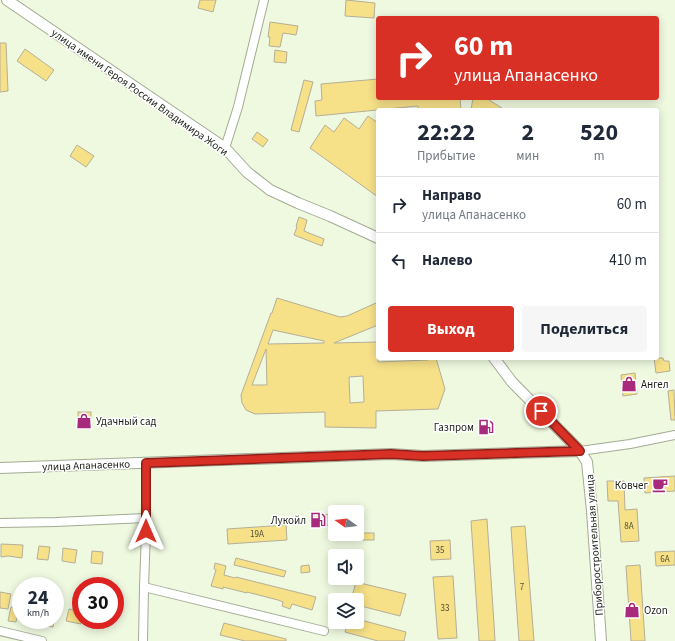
<!DOCTYPE html>
<html lang="ru">
<head>
<meta charset="utf-8">
<style>
  :root { --surface:#fff; --page:#f6f6f7; --text:#1f2937; --muted:#747a83; --line:#e0e1e3; --accent:#d93025 }
  body { margin:0; font-family:"Source Sans 3",sans-serif; background:var(--page); color:var(--text); height:100vh; display:flex; flex-direction:column; font-size:15px; white-space:nowrap }
  * { box-sizing:border-box; margin:0 }
  p { font-size:13px; color:var(--muted) }
  .icon { flex:none; width:22px; height:22px; fill:none; stroke:currentColor; stroke-width:2; stroke-linecap:round; stroke-linejoin:round }
  .map { position:relative; flex:1; overflow:hidden }
  .side { position:absolute; left:376px; top:108px; width:283px; height:252px; display:flex; flex-direction:column; background:var(--surface); border-radius:4px; box-shadow:0 2px 10px #0003 }
  .side>* { flex:none }
  .guide { position:absolute; left:376px; top:16px; width:283px; height:84px; border-radius:4px; box-shadow:0 2px 10px #0003; background:#d93025; color:#fff; overflow:hidden }
  .needle { width:26px; rotate:284deg }
  .buttons { position:absolute; left:328px; top:505px; display:grid; gap:8px }
  .buttons a { display:grid; place-items:center; width:36px; height:36px; border-radius:4px; background:var(--surface); box-shadow:0 2px 10px #0003; font-size:20px }
  .speed { position:absolute; left:12px; top:577px; display:flex; gap:8px; font-size:20px; font-weight:700; text-align:center }
  .speed>* { display:grid; place-content:center; width:52px; height:52px; border-radius:50%; background:var(--surface); box-shadow:0 2px 10px #0003; line-height:1 }
  .speed small { font-size:10px; font-weight:400 }
  .speed .limit { border:6px solid #d22; background:#fff; color:#111 }
  .pin { position:absolute; display:grid; place-items:center; width:34px; height:34px; color:#fff; margin:-17px; border:2px solid #fff; border-radius:50%; box-shadow:0 1px 4px #0007 }
  .me { position:absolute; width:44px; margin:-22px; rotate:0deg; stroke-linejoin:round; filter:drop-shadow(0 0 3px #0008) }
  .turn { display:flex; align-items:center; gap:14px; height:84px; padding:0 12px; font-size:18px }
  .turn .icon { width:52px; height:52px; stroke-width:2.5 }
  .turn b { display:block; font-size:28px; line-height:34px }
  .eta { display:flex; justify-content:space-evenly; align-items:center; height:68px; text-align:center }
  .eta b { font-size:24px; font-weight:700; line-height:28px }
  .primary-button { display:flex; gap:8px; margin-top:auto; padding:8px 12px }
  .primary-button a { flex:1; height:46px; border-radius:4px; background:var(--accent); color:#fff; font-size:16px; font-weight:700; line-height:46px; text-align:center }
  .primary-button a+a { background:var(--page); color:var(--text) }
  ul { padding:0; list-style:none }
  li { display:flex; align-items:center; gap:12px; height:56px; padding:0 12px; border-top:1px solid var(--line) }
  li div { flex:1 }
  li b { display:block; font-size:15px }
  li em { font-style:normal }
  .map>svg:first-child { display:block }
</style>
</head>
<body>
<div class="map">
<svg width="675" height="641" viewBox="0 0 675 641">
  <rect width="100%" height="100%" fill="#eff9e0"/>
  <g fill="#f6e088" stroke="#b5af97" fill-rule="evenodd">
    <polygon points="200,0 216,0 213,12 198,8"/>
    <polygon points="346,0 375,3 374,18 345,16"/>
    <polygon points="270,22 298,26 296,35 283,33 280,47 269,46 270,37 268,37"/>
    <polygon points="0,43 6,43 8,91 0,92"/>
    <polygon points="25,49 54,70 46,81 17,61"/>
    <polygon points="275,50 287,52 286,63 274,62"/>
    <polygon points="378,79 378,98 460,98 461,110 418,110 418,106 316,116 315,101 322,100 321,84"/>
    <polygon points="304,80 313,82 299,132 291,130"/>
    <polygon points="473,98 486,98 505,110 471,110"/>
    <polygon points="368,116 378,123 378,197 310,148 325,125 334,132 344,118 359,129"/>
    <polygon points="257,132 268,140 263,147 252,139"/>
    <polygon points="77,145 94,156 86,167 70,156"/>
    <polygon points="299,217 307,220 304,231 324,239 322,246 294,235 297,227 296,226"/>
    <path d="M277 298 340 317 347 316 376 303 378 309V325L334 343 378 342V362L428 360V358H436L445 389 438 409 376 411V428L325 427V412L255 414 246 410 242 403 241 395 271 313H272ZM273 330 324 341V343L268 344ZM266 349 267 385H252ZM363 376 364 402 350 403 349 377Z"/>
    <polygon points="654,358 663,358 664,361 669,361 670,371 656,373"/>
    <polygon points="635,373 637,394 623,396 621,375"/>
    <polygon points="674,390 675,420 671,420 668,391"/>
    <rect x="78" y="412" width="13" height="17"/>
    <polygon points="675,476 675,491 645,493 644,478"/>
    <polygon points="607,481 624,481 625,510 637,509 639,541 621,542 618,501 608,501"/>
    <polygon points="314,514 335,515 335,525 314,526"/>
    <polygon points="487,519 494,624 495,641 479,641 471,521"/>
    <polygon points="286,525 287,540 228,544 227,529"/>
    <polygon points="525,526 534,641 519,641 514,572 511,527"/>
    <rect x="361" y="533" width="13" height="7"/>
    <polygon points="450,540 451,559 431,560 430,541"/>
    <polygon points="1,544 23,545 22,558 8,556 1,557"/>
    <polygon points="39,546 50,547 48,560 37,559"/>
    <polygon points="63,548 77,550 75,563 62,561"/>
    <polygon points="92,551 103,552 102,564 91,563"/>
    <polygon points="675,551 675,565 656,566 655,552"/>
    <polygon points="236,558 286,571 284,577 234,565"/>
    <polygon points="215,563 226,566 224,575 235,578 236,577 316,597 312,610 292,604 290,609 282,606 283,602 278,600 247,592 247,593 223,587 223,589 211,586 216,570 214,569"/>
    <polygon points="309,565 310,572 301,573 301,566"/>
    <polygon points="640,565 645,641 631,641 626,566"/>
    <polygon points="453,576 457,638 438,639 433,577"/>
    <polygon points="356,582 406,594 400,616 357,605 357,600 351,600"/>
    <polygon points="0,592 11,594 8,609 0,608"/>
    <polygon points="11,607 19,609 16,622 8,621"/>
    <polygon points="69,609 81,611 81,624 66,621"/>
    <polygon points="357,619 406,632 404,641 378,641 345,632 348,622 357,622"/>
    <polygon points="32,620 54,620 53,627 32,623"/>
    <polygon points="224,623 286,639 286,641 245,641 220,635"/>
  </g>
  <g fill="none" stroke-linecap="round" stroke-linejoin="round">
    <defs>
      <g id="minor">
        <polyline points="225,148 238,107 264,0"/>
        <polyline points="580,451 630,444 675,435"/>
        <polyline points="0,523 56,522 146,518"/>
        <polyline points="144,587 324,631"/>
        <polyline points="0,631 42,641"/>
        <polyline points="143,641 144,587 146,531 146,463"/>
      </g>
      <g id="major">
        <polyline points="7,0 225,148 247,172 270,190 298,203 330,216 378,238"/>
        <polyline points="494,358 512,382 580,451 587,462 592,511 601,641"/>
        <polyline points="0,468 391,454 423,456 580,451"/>
      </g>
    </defs>
    <use href="#minor" stroke="#a3ab94" stroke-width="10"/>
    <use href="#major" stroke="#a3ab94" stroke-width="12"/>
    <use href="#minor" stroke="#fff" stroke-width="8"/>
    <use href="#major" stroke="#fff" stroke-width="10"/>
  </g>
  <g fill="none" stroke-linecap="round" stroke-linejoin="round">
    <defs>
      <polyline id="route" points="146,531 146,463 391,454 423,456 580,451 541,411"/>
    </defs>
    <use href="#route" stroke="#8d1f18" stroke-width="10"/>
    <use href="#route" stroke="#d93025" stroke-width="7"/>
  </g>
  <defs>
    <symbol id="shop-bare" viewBox="-9 -9 18 18"><path d="M-5-2.5h2.3a2.7 3.5 0 0 1 5.4 0H5L5.5 6h-11ZM-1.5-2.5h3a1.5 2.3 0 0 0-3 0Z" fill="#a72a7d" stroke="#fff" stroke-width="2.5" paint-order="stroke"/></symbol>
    <symbol id="fuel-bare" viewBox="-9 -9 18 18"><path d="M-5.5-6h7V0h2V4h1.3V-2.5L3-4.5l.8-.8L6-3V5H2.5V1h-1V6h-7ZM-4.2-4.7v3.2H.2V-4.7Z" fill="#a72a7d" stroke="#fff" stroke-width="2.5" paint-order="stroke"/></symbol>
    <symbol id="cafe-bare" viewBox="-9 -9 18 18"><path d="M-5.5-4.5H6V0H3Q3 3.5 0 3.5H-2.5Q-5.5 3.5-5.5 0ZM3-3.2v2h1.7v-2ZM-6 4.5H4V6H-6Z" fill="#a72a7d" stroke="#fff" stroke-width="2.5" paint-order="stroke"/></symbol>
  </defs>
  <g fill-rule="evenodd">
    <use href="#shop-bare" x="618" y="373" width="22" height="22"/>
    <use href="#shop-bare" x="73" y="410" width="22" height="22"/>
    <use href="#fuel-bare" x="475" y="416" width="22" height="22"/>
    <use href="#cafe-bare" x="649" y="474" width="22" height="22"/>
    <use href="#fuel-bare" x="307" y="509" width="22" height="22"/>
    <use href="#shop-bare" x="621" y="599" width="22" height="22"/>
  </g>
  <g text-anchor="middle" stroke-width="3" stroke-linejoin="round" paint-order="stroke">
    <g font-size="9" fill="#524f33">
      <text x="629" y="529">8А</text>
      <text x="257" y="537">19А</text>
      <text x="440" y="553">35</text>
      <text x="665" y="562">6А</text>
      <text x="522" y="590">7</text>
      <text x="445" y="611">33</text>
    </g>
    <g font-size="11" fill="#1c1f17" stroke="#fff">
      <text transform="translate(140 92) rotate(35)" y="4">улица имени Героя России Владимира Жоги</text>
      <text transform="translate(86 465) rotate(-2)" y="4">улица Апанасенко</text>
      <text transform="translate(594 545) rotate(-94)" y="4">Приборостроительная улица</text>
    </g>
    <g font-size="11" fill="#1c1f17" stroke="#fff" text-anchor="start">
      <text x="641" y="388">Ангел</text>
      <text x="96" y="425">Удачный сад</text>
      <text x="474" y="431" text-anchor="end">Газпром</text>
      <text x="648" y="489" text-anchor="end">Ковчег</text>
      <text x="306" y="524" text-anchor="end">Лукойл</text>
      <text x="644" y="614">Ozon</text>
    </g>
  </g>
</svg>
<div class="buttons">
<a><svg class="needle" viewBox="-14 -14 28 28"><path d="M0-13l5 13h-10z" fill="#e53935"/><path d="M0 13l5-13h-10z" fill="#747a83"/></svg></a>
<a><svg class="icon" aria-label="sound" viewBox="0 0 24 24"><path d="M4 9h4l5-4v14l-5-4H4zM17 9q2 3 0 6"/></svg></a>
<a><svg class="icon" aria-label="layers" viewBox="0 0 24 24"><path d="M12 4l9 5-9 5-9-5zM3 14l9 5 9-5"/></svg></a>
</div>
<div class="speed"><div>24<small>km/h</small></div><div class="limit">30</div></div>
<div class="pin" style="left:541px;top:411px;background:#d93025"><svg class="icon" aria-label="arrive" viewBox="0 0 24 24"><path d="M6 21V4h12l-3 4 3 4H6"/></svg></div>
<svg class="me" style="left:146px;top:531px" viewBox="-20 -20 40 40"><path d="M0-17L14 15 0 8-14 15z" fill="#d93025" stroke="#fff" stroke-width="4"/></svg>
<div class="guide">
<div class="turn"><svg class="icon" aria-label="right" viewBox="0 0 24 24"><path d="M7 20v-9h11M14 6l5 5-5 5"/></svg><div><b>60 m</b>улица Апанасенко</div></div>
</div>
<section class="side">
<div class="eta">
<div><b>22:22</b><p>Прибытие</p></div>
<div><b>2</b><p>мин</p></div>
<div><b>520</b><p>m</p></div>
</div>
<ul>
<li><svg class="icon" aria-label="right" viewBox="0 0 24 24"><path d="M7 20v-9h11M14 6l5 5-5 5"/></svg><div><b>Направо</b><p>улица Апанасенко</p></div><em>60 m</em></li>
<li><svg class="icon" aria-label="left" viewBox="0 0 24 24"><path d="M17 20v-9H6M10 6l-5 5 5 5"/></svg><div><b>Налево</b></div><em>410 m</em></li>
</ul>
<div class="primary-button"><a>Выход</a><a>Поделиться</a></div>
</section>
</div>
</body>
</html>
